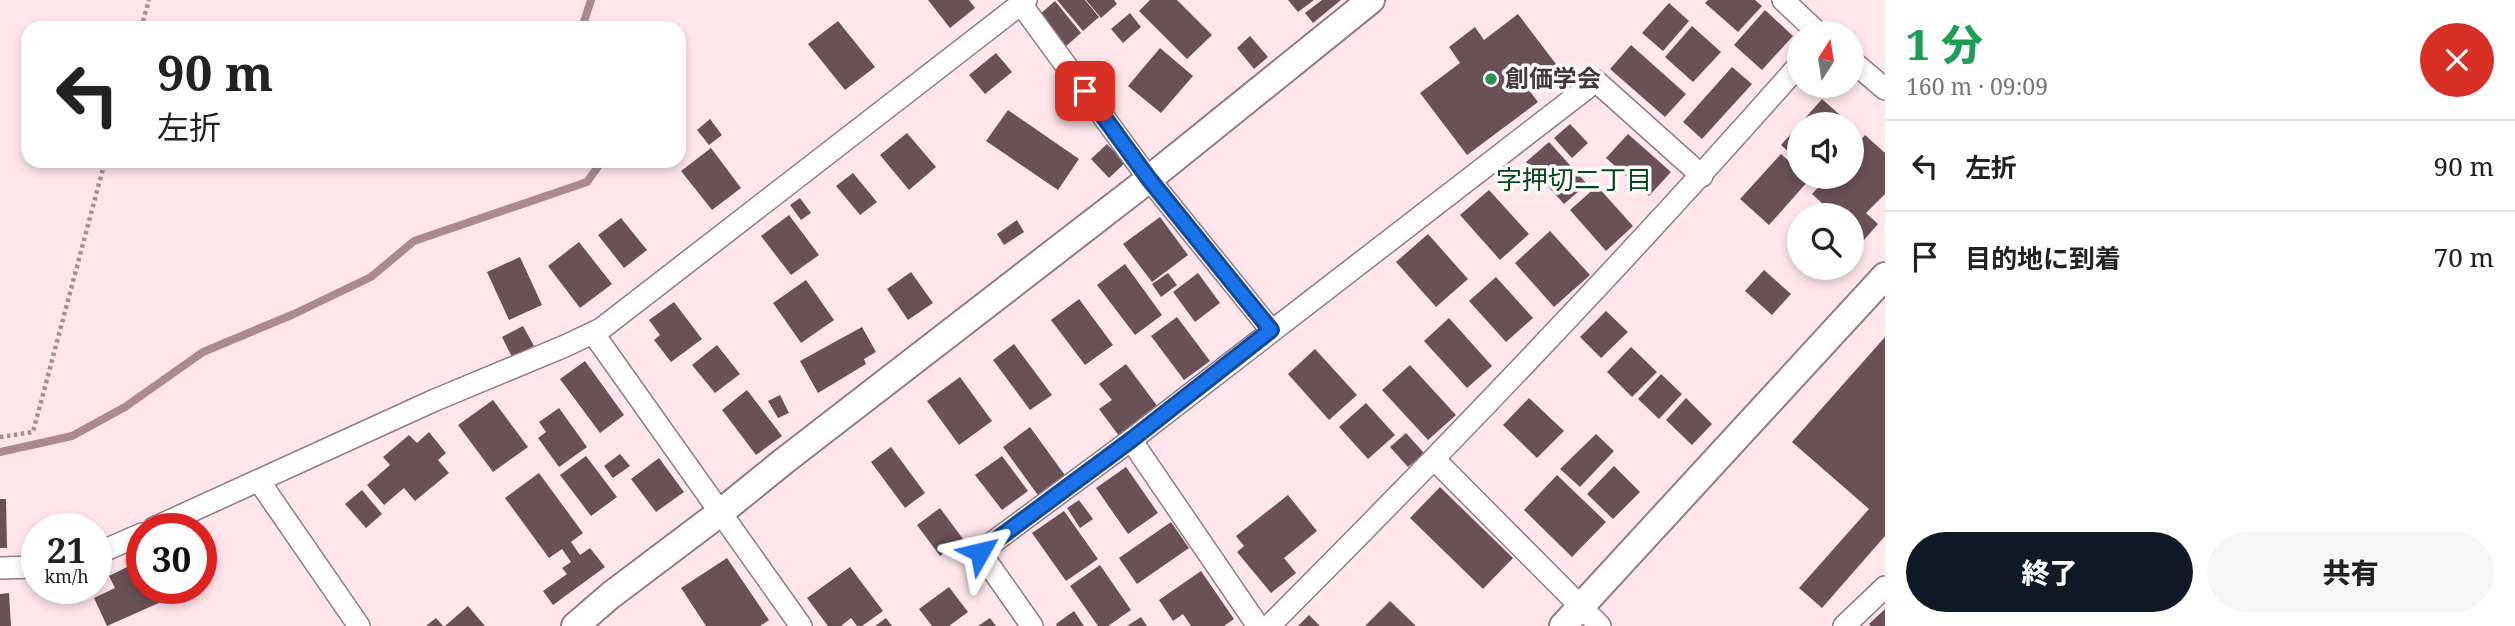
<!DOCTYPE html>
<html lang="ja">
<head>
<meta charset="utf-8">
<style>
  :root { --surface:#fff; --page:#f6f6f6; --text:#222; --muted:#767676; --line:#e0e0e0; --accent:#111827 }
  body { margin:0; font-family:"Noto Serif","Noto Sans JP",serif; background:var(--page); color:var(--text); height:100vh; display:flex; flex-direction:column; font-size:26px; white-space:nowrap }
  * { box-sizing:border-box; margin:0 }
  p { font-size:23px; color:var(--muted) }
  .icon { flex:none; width:38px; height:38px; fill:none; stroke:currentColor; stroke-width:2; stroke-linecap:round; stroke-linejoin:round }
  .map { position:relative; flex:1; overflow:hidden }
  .drawer { display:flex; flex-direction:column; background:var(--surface); width:630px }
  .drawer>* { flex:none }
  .banner { position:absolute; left:21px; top:21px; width:665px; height:147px; border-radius:21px; box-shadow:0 4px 10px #0003; background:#fff; color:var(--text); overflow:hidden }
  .needle { width:46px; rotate:12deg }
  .tools { position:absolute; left:1787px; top:21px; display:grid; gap:14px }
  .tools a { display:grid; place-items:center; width:77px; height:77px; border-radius:50%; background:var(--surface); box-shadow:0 4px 10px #0003; font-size:35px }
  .speed { position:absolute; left:21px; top:513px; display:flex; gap:14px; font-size:35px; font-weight:700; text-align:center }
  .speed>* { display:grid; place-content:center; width:91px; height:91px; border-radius:50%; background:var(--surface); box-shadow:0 4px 10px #0003; line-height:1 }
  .speed small { font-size:18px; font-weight:400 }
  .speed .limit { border:10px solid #d22; background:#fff; color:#111 }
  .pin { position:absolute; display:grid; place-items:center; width:60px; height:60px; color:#fff; margin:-30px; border-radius:14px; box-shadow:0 4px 10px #0006 }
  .me { position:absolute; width:77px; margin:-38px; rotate:53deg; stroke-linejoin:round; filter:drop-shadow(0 0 5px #0008) }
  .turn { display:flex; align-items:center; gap:24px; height:147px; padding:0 21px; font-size:32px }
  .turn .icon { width:91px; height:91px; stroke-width:2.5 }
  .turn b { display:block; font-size:49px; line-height:60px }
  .round { display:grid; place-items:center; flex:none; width:74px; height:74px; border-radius:37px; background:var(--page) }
  .overview { display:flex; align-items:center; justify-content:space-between; height:119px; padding:0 21px }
  h1 { font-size:42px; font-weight:800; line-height:52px; color:#1e9e55 }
  .action { display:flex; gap:14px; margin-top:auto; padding:14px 21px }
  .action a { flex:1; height:80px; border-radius:42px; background:var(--accent); color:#fff; font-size:28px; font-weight:800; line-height:80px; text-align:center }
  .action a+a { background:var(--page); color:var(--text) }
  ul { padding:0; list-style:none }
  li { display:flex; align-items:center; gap:21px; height:91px; padding:0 21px; border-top:2px solid var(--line) }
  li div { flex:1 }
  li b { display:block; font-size:26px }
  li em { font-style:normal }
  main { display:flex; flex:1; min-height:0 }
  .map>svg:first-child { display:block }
</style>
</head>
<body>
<main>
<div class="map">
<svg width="1885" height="626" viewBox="0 0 1885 626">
  <rect width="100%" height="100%" fill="#fee6ec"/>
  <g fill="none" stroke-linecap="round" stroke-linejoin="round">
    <g stroke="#ab8993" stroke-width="8">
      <polyline points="582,28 591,0"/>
      <polyline points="0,452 72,436 125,407 203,352 294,314 371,277 414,241 587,182 602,161"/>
    </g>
  </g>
  <g fill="#6a5158">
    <polygon points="928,0 969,0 975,8 950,28"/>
    <polygon points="1057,0 1085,0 1099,17 1083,31"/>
    <polygon points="1086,0 1114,0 1117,4 1101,18"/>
    <polygon points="1150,0 1177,0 1212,35 1187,59 1139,11"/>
    <polygon points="1288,0 1314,0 1298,12"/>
    <polygon points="1322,0 1341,0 1313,23 1305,13"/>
    <polygon points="1708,0 1755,0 1762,6 1738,32 1705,3"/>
    <polygon points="1055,1 1081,33 1065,47 1039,15"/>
    <polygon points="1669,3 1689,21 1663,51 1642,33"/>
    <polygon points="1765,10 1793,36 1762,70 1734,45"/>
    <polygon points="1130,13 1141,27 1123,43 1111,29"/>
    <polygon points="1518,14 1559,68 1529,90 1538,102 1467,155 1420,93 1460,63 1449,47 1475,27 1484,40"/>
    <polygon points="838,21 875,67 845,90 808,44"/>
    <polygon points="1692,26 1721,52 1693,82 1665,57"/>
    <polygon points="1250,36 1268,57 1254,69 1237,48"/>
    <polygon points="1631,45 1686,94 1665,117 1610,69"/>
    <polygon points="1160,48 1193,76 1161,113 1128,86"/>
    <polygon points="996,53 1012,72 985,94 969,75"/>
    <polygon points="1732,67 1752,84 1702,139 1683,122"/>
    <polygon points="1822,99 1850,124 1800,124"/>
    <polygon points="1008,110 1079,159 1058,190 986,141"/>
    <polygon points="710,119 722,135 709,145 697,130"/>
    <polygon points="1570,124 1588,143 1572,158 1554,138"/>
    <polygon points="1799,125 1799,161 1781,145"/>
    <polygon points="907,133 936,167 909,190 880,155"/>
    <polygon points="1628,134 1671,172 1649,196 1606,158"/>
    <polygon points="1865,135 1885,153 1885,194 1866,213 1878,224 1864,240 1852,230 1852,215 1835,215 1812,194 1828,177 1852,177 1852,150"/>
    <polygon points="1549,142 1587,184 1564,204 1526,162"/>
    <polygon points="1107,144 1125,163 1109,178 1091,159"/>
    <polygon points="711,148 741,188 712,210 681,171"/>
    <polygon points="1781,154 1799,170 1799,177 1806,177 1809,180 1769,225 1740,199"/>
    <polygon points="853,173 877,202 860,215 836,186"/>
    <polygon points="1597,186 1633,226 1606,251 1570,210"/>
    <polygon points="1489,190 1529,234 1500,260 1460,215"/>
    <polygon points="800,198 811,213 801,220 790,205"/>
    <polygon points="789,215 819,255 791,275 761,236"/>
    <polygon points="1160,217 1188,255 1152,282 1123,244"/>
    <polygon points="621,218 647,250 624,268 598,235"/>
    <polygon points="1017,220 1024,232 1004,245 997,234"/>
    <polygon points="1550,231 1590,275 1554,307 1515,263"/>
    <polygon points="1428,234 1468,279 1436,307 1396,262"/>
    <polygon points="579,242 612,284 580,308 548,266"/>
    <polygon points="520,257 542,305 509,320 487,272"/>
    <polygon points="1125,264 1162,315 1135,335 1097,285"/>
    <polygon points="1764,270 1791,294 1772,315 1745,291"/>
    <polygon points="911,272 933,303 908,320 887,289"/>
    <polygon points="1168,273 1177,285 1161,297 1152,284"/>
    <polygon points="1198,273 1220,303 1195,322 1173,292"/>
    <polygon points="1496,277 1533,318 1506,342 1469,301"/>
    <polygon points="806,280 834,320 801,343 773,303"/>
    <polygon points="1079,299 1113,345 1085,365 1051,320"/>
    <polygon points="674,302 702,339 671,362 654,340 660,335 649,320"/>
    <polygon points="1606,311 1628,332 1601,358 1580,337"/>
    <polygon points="1177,317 1210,361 1184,380 1151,336"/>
    <polygon points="1449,318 1492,366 1467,388 1424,341"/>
    <polygon points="523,326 534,346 512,357 502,337"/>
    <polygon points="862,327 876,352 864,359 866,364 818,393 800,361"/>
    <polygon points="1885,337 1885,536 1822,608 1799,588 1869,509 1792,442"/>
    <polygon points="1014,344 1052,395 1030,410 993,360"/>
    <polygon points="717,345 740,374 715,393 692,365"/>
    <polygon points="1631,347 1657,372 1632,397 1607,372"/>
    <polygon points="1315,349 1357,395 1329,420 1288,374"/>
    <polygon points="585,361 624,415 600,433 560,379"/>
    <polygon points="1126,364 1158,407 1119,436 1099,409 1112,400 1099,384"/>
    <polygon points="1410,365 1456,415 1428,440 1382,390"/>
    <polygon points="1661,374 1682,394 1659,419 1638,399"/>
    <polygon points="960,377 992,421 959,445 927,401"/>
    <polygon points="747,390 782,436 756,455 722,410"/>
    <polygon points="780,395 789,413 778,418 768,401"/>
    <polygon points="1529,398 1564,431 1537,458 1503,425"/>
    <polygon points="1686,398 1712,424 1692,445 1666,420"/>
    <polygon points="493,400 528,447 493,472 458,425"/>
    <polygon points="1366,403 1395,435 1368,459 1339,427"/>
    <polygon points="559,408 587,447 559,467 538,438 546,432 539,422"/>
    <polygon points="1030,427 1067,478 1040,498 1003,447"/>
    <polygon points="429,432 446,453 438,460 449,473 415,501 404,488 384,505 367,485 390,465 383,457 409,435 417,443"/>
    <polygon points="1406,433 1424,453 1408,467 1390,447"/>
    <polygon points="1596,434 1614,451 1580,487 1560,469"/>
    <polygon points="891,447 925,493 905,508 871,462"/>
    <polygon points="620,454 630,466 613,478 604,466"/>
    <polygon points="586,456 617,497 591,516 560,475"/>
    <polygon points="1002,456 1028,491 1002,510 975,475"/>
    <polygon points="659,458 684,492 656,512 631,479"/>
    <polygon points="1614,466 1640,492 1613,519 1587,494"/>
    <polygon points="1126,467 1158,513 1128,534 1096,488"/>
    <polygon points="539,473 583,533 571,542 580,555 590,548 605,567 553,605 543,591 567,574 562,568 571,562 562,549 549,558 505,498"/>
    <polygon points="1557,475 1606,522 1572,557 1524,510"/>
    <polygon points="1440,487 1513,558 1483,589 1410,518"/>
    <polygon points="362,490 382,514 366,528 345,504"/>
    <polygon points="1288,495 1317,531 1284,558 1296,573 1271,593 1237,552 1244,546 1236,536"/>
    <polygon points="0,499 6,499 7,548 0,548"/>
    <polygon points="1079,500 1093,519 1080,528 1067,508"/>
    <polygon points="940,508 963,539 940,556 917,525"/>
    <polygon points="1064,511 1098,559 1066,581 1032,533"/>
    <polygon points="1171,522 1189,548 1137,584 1119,558"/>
    <polygon points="727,558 769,620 760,626 706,626 681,588"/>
    <polygon points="1100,565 1131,610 1108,626 1098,626 1070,586"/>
    <polygon points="129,566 135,579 142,576 142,588 154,588 161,602 107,626 94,598 115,588 109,576"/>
    <polygon points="850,567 883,611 862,626 857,626 851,618 841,626 828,626 807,598"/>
    <polygon points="1201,571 1234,619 1224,626 1191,626 1183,614 1173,621 1159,600"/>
    <polygon points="949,587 968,612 949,626 932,626 919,609"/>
    <polygon points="9,593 11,626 0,626 0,594"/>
    <polygon points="1390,601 1416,626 1365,626"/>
    <polygon points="468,606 485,626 445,626"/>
    <polygon points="1885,609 1885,626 1871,626 1869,624"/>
    <polygon points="1074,611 1084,626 1057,626 1056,624"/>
    <polygon points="1309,615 1320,626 1298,626"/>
    <polygon points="1141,617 1147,626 1127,626"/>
    <polygon points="436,618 443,626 426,626"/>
    <polygon points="886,618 892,626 875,626"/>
    <polygon points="990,618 996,626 978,626"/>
  </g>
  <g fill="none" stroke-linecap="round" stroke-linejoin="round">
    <defs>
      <g id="minor">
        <polyline points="1783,0 1818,33"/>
        <polyline points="1021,4 1149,179 1271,330"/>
        <polyline points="1852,61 1885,89"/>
        <polyline points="593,333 801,626"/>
        <polyline points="1131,440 1258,626"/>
        <polyline points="1435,460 1600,626"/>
        <polyline points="259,481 359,626"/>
        <polyline points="154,528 435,400 565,346 601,329 1026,0"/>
        <polyline points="96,554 142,534"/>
        <polyline points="0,568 37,567"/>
        <polyline points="1032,626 980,552 1131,440 1596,81 1702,176"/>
        <path d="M1269 626C1451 444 1629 258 1799 65"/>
        <polyline points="1844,626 1885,587"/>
      </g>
      <g id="tertiary">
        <polyline points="575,626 611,595 721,512 784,461 1149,179 1371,0"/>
        <polyline points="1563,626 1885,276"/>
      </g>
    </defs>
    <use href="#minor" stroke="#947a81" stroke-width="24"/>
    <use href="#tertiary" stroke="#947a81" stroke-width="30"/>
    <g stroke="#a18f93" stroke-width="4.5" stroke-dasharray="3.5 3.5" stroke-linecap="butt">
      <polyline points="141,28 149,0"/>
      <polyline points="0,437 33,432 105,161"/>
    </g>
    <use href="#minor" stroke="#fff" stroke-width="21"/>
    <use href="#tertiary" stroke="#fff" stroke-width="26"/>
  </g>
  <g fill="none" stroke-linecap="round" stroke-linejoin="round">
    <defs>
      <polyline id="route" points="980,552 1131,440 1271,330 1149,179 1085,91"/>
    </defs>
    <use href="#route" stroke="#114b97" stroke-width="18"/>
    <use href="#route" stroke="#1a73e8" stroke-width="12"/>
  </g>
  <circle fill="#2b944b" stroke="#fef8fa" stroke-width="2.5" cx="1491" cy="79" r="7"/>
  <g text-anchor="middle" stroke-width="7" stroke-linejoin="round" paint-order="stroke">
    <g font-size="24" font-weight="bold" fill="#44383b" stroke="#fef8fa" text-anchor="start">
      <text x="1505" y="87">創価学会</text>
    </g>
    <g font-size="26" fill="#00491c" stroke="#fef8fa">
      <text x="1574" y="189">字押切二丁目</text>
    </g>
  </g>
</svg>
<div class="tools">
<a><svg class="needle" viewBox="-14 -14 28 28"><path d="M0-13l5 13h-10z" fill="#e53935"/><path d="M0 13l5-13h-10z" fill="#767676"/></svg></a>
<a><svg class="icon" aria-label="sound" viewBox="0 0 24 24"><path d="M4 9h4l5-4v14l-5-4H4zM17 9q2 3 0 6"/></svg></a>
<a><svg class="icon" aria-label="search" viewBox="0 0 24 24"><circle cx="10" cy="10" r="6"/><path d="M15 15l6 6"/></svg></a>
</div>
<div class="speed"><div>21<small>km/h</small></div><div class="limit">30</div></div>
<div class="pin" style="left:1085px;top:91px;background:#d93025"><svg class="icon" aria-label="arrive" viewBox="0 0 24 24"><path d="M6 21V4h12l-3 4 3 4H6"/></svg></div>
<svg class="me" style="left:980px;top:552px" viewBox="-20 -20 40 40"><path d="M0-17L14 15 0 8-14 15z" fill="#1a73e8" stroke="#fff" stroke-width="4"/></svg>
<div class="banner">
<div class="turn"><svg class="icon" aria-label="left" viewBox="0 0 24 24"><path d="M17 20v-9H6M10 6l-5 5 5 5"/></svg><div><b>90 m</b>左折</div></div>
</div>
</div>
<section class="drawer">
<div class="overview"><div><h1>1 分</h1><p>160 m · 09:09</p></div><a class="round" style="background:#d93025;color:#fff"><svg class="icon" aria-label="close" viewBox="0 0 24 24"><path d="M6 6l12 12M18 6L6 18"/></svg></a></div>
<ul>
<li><svg class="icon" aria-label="left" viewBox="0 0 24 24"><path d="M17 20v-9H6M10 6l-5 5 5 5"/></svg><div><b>左折</b></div><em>90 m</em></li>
<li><svg class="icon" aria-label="arrive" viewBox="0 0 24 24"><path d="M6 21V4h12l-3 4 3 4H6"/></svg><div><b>目的地に到着</b></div><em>70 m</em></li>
</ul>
<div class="action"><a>終了</a><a>共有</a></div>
</section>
</main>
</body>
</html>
